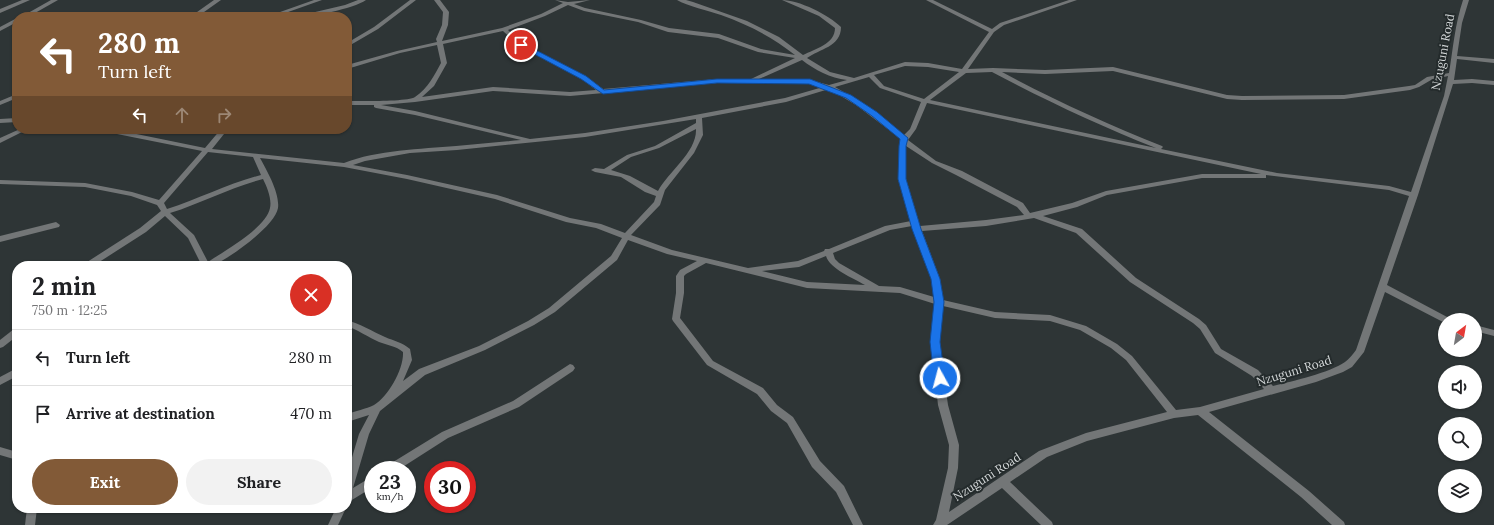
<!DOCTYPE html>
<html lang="en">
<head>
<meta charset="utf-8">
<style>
  :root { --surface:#fff; --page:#f2f2f2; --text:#202124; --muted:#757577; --line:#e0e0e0; --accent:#825a37 }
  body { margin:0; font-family:Lora,serif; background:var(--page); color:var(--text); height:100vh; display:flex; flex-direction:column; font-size:15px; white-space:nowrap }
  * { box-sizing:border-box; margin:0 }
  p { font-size:13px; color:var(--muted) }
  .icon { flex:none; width:22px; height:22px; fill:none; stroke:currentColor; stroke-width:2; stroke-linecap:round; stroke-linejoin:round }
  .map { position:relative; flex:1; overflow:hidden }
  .sheet { position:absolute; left:12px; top:261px; width:340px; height:252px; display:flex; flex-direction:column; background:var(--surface); border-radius:16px; box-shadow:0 1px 3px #0004 }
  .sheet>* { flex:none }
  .hud { position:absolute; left:12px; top:12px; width:340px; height:122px; border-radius:16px; box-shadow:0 1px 3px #0004; background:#825a37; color:#fff; overflow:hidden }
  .needle { width:26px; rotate:31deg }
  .buttons { position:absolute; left:1438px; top:313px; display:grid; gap:8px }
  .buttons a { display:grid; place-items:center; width:44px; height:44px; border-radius:50%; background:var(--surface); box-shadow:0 1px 3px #0004; font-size:20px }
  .speed { position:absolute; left:364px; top:461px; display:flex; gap:8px; font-size:20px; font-weight:700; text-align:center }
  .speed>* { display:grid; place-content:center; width:52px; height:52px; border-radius:50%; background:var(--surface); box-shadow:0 1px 3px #0004; line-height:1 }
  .speed small { font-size:10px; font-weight:400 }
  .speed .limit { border:6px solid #d22; background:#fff; color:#111 }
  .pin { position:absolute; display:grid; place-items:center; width:34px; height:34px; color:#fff; margin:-17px; border:2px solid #fff; border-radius:50%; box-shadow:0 1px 4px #0007 }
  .me { position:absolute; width:44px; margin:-22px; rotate:353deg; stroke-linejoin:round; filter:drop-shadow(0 0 3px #0008) }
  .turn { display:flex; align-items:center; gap:14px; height:84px; padding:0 20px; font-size:18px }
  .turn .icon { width:52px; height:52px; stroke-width:2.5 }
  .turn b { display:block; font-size:28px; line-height:34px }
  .lanes { display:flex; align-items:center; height:38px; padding:0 20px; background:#0003; justify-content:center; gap:20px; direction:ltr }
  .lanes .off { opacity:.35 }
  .round { display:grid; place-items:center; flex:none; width:42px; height:42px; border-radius:21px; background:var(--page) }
  .head { display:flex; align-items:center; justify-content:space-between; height:68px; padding:0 20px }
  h1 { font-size:24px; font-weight:700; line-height:30px }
  .cta { display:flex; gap:8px; margin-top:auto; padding:8px 20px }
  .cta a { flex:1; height:46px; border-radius:24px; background:var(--accent); color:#fff; font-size:16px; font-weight:700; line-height:46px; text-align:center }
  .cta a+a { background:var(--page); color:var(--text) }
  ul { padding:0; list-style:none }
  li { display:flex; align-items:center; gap:12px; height:56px; padding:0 20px; border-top:1px solid var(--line) }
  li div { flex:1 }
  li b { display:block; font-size:15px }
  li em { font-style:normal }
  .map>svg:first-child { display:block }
</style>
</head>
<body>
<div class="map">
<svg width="1494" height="525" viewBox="0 0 1494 525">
  <rect width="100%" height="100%" fill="#2e3536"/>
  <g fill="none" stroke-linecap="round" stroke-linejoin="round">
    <g fill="#737677" fill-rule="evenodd">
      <polygon points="22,0 30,0 0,13 0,9"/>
      <polygon points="51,0 58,0 28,17 21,17"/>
      <polygon points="214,0 221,0 197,17 190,17"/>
      <polygon points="314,0 322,0 274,17 266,17"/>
      <path d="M358 0H366C353 9 311 17 294 17L345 5Z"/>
      <polygon points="410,0 416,0 378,29 347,47 347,43 374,27"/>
      <path d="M434 0H440L449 12 448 25 442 41 502 28 541 14 563 3 555 0 568 2 590 0 574 4 585 8 641 20 669 28 719 34 761 49 795 55C772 37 749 25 721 15 709 11 687 6 677 0H686L693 2 747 21 779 37 803 55C815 49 835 44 835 28L819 16 782 0C799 0 829 15 841 27 841 47 819 49 807 58L830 72 854 78 905 62 928 63 962 69 989 32 926 0H933L992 29 1000 23 1069 0H1077L1004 25 994 32 968 69 993 68 1045 70 1113 67 1227 95 1242 96 1344 95 1409 86 1415 85 1427 77 1449 73C1453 48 1455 24 1463 0H1469L1462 23 1457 56 1494 59V63L1457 59 1454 80 1472 79 1494 81V85L1472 83 1453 84 1418 195 1387 285 1449 318 1450 320H1445V323L1443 322 1385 292 1364 352 1352 367 1343 372 1316 382 1209 412 1309 491 1344 522 1345 525H1332L1301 497 1198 415 1174 418 1087 441 1047 457 1010 482 1052 522 1053 525H1041L1002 488 947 525H933L936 520 948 468 949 445 938 405 931 342 935 304 900 293 807 288 706 263 686 274 684 276V293L680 318 713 361 763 388 777 405 793 417 820 461 844 486 863 525H853L836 492 812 467 787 423 771 411 757 394 707 365 673 321 672 319 676 293V276L680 270 697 261 667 254 628 240 617 260 555 312 534 325 485 350 425 375 380 411 369 434 353 488 373 476V487L347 503V474L359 434 369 415 347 422V414C355 411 366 409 374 405 388 397 404 369 403 352 396 346 387 345 379 342 368 337 358 330 347 326V320C360 324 372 331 385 337 394 341 402 342 410 349L412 360 403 381 419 369 479 346 528 321 549 308 611 256 622 238 596 228 566 222 495 199 407 179 344 167 260 158C267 171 280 193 278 208 275 226 231 257 214 265 211 267 206 266 202 266L188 238 165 216 146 232 93 266H83L84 264 140 228 161 211 157 205 131 196 85 187 0 184V180L85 183 132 192 159 200 202 151 102 131 99 129H112L205 148 221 129H228L212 149 344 163C377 150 421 149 456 146 478 144 499 142 521 140L415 115 376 108 374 107V105H347V101C359 101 407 102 415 97 428 88 434 76 441 63L437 45 400 53 347 69V65L397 51 437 42 436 39 442 25 443 12ZM568 5 584 11 638 22 668 32 718 38 758 52 795 58 751 79H717L603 89 585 76 523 44 508 30 545 16ZM503 31 519 46 581 78 596 90 570 92 493 87 422 97 434 86 447 63 443 44ZM802 60C815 70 830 78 847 80L829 85 806 79H759ZM905 66 928 67 959 72 924 99 884 86 874 75ZM1113 71 1227 99 1242 100 1344 99 1410 90 1419 87 1431 80 1448 76 1444 96 1411 192 1389 186 1277 173 1161 149 1163 147 1162 146C1107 124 1054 100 1002 72L1045 74ZM992 72C1045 100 1100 126 1156 148L930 100 966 73ZM869 77 880 88 921 102 910 129 904 135 861 102 835 87ZM717 83H806L823 87 785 98 663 121 585 133 530 139 415 111 381 105 415 102 493 91 570 96ZM829 89 856 105 901 139 900 143 898 179 911 221 885 226 829 249H825L824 251 798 261 748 268 672 250 631 235 660 205 665 190 694 153 703 135 702 118 786 102ZM927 103 1261 174H1202L1106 191 1072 203 1030 213 1023 203 962 171 936 161 908 140 916 129ZM696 119V123L655 146 627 155 604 169 595 168 591 170 595 172 621 177 645 192 656 196 654 202 625 233 601 224 570 218 497 195 407 175 353 165 365 161 410 153 457 150 585 137ZM696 129C697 152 668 172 658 191L630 176 611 170 631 157 659 148ZM906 146 932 163 956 175 1017 207 1024 215 986 220 920 226 906 179ZM208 152 253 157 261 175C229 183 199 199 167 209L164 203ZM1266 175 1389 190 1409 196 1356 350C1353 354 1349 359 1345 362 1329 373 1293 381 1273 386L1258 370 1221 349 1206 325 1199 319 1136 278 1082 229 1043 216 1077 207 1107 195 1202 178H1266ZM263 179C267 187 272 199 270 208 266 228 224 251 208 262L194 235 170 213C202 203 231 187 263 179ZM1034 218 1076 233 1130 282 1193 323 1200 329 1215 353 1252 376 1264 389 1200 407 1176 410 1132 356 1117 344 1086 326 1050 315 995 312 943 300 940 279 922 231 986 226ZM912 226 932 279 934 297 900 287 879 286 839 263 835 259 833 253 890 230ZM826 256C830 269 853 278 865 285L807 282 762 271 799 267ZM943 306 995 318 1050 321 1080 330 1111 348 1126 360 1167 412 1086 433 1039 451 949 512 958 468 959 445 948 405 939 342Z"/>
      <polygon points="17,18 17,22 0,31 0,27"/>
      <polygon points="17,94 17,98 0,105 0,101"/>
      <polygon points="17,118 17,122 0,123 0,119"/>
      <polygon points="20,129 28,129 0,143 0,138"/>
      <polygon points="56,222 60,225 59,227 0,242 0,236"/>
      <polygon points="1475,325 1494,330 1494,336 1475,331"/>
      <polygon points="17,328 17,336 3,347 0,348 0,340 14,329"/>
      <polygon points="570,364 573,365 575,368 573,371 519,407 448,438 398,470 384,470 385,467 442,432 513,401"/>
      <polygon points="17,368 17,376 0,385 0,377"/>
      <polygon points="0,447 17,452 17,460 0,455"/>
      <polygon points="27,508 37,508 35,525 25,525"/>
      <polygon points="336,508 346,508 338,525 328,525"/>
    </g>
  </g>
  <polygon fill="#1a73e8" stroke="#114b97" points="519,44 524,44 586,76 604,90 717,79 810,79 851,95 877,112 908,138 906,146 906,179 921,229 940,279 944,302 940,342 945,378 943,381 940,383 934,378 930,342 934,302 931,279 912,229 898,179 899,146 900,139 872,116 846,98 809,84 717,83 603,94 581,79 519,46"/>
  <g text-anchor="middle" stroke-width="4" stroke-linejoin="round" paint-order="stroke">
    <g font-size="12" fill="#d4d8d9" stroke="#242b2c">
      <text transform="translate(1443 52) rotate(-79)" y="4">Nzuguni Road</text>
      <text transform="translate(1294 371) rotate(-17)" y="4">Nzuguni Road</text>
      <text transform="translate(987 477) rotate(-33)" y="4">Nzuguni Road</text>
    </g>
  </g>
</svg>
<div class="buttons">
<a><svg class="needle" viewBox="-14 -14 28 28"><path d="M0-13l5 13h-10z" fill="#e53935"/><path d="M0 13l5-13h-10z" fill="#757577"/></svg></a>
<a><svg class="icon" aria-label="sound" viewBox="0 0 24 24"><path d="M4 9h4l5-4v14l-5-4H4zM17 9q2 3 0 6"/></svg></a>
<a><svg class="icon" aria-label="search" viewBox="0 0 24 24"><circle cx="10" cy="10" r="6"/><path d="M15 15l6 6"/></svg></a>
<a><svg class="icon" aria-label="layers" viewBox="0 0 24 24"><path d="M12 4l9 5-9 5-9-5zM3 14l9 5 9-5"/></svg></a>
</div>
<div class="speed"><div>23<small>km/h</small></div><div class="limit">30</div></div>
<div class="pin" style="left:521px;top:45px;background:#d93025"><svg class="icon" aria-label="arrive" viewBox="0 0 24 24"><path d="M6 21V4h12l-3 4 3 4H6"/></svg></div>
<svg class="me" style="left:940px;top:378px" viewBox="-20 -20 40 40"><circle r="17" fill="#1a73e8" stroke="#fff" stroke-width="3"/><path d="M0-11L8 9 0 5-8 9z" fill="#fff"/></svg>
<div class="hud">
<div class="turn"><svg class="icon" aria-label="left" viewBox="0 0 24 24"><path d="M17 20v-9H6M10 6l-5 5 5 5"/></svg><div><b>280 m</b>Turn left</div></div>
<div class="lanes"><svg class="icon" aria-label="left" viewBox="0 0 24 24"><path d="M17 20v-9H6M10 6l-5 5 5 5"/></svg><svg class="icon off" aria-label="ahead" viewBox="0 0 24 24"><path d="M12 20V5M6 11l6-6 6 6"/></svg><svg class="icon off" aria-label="right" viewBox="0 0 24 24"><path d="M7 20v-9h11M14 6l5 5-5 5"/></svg></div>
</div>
<section class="sheet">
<div class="head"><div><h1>2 min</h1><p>750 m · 12:25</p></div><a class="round" style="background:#d93025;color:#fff"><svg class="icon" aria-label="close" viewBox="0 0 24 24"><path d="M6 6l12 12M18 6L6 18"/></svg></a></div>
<ul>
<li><svg class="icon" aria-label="left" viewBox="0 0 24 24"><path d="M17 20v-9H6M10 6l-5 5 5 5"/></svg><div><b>Turn left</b></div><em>280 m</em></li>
<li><svg class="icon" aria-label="arrive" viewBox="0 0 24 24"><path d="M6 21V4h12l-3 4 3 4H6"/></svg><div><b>Arrive at destination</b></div><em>470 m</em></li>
</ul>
<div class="cta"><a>Exit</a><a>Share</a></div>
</section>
</div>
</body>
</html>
